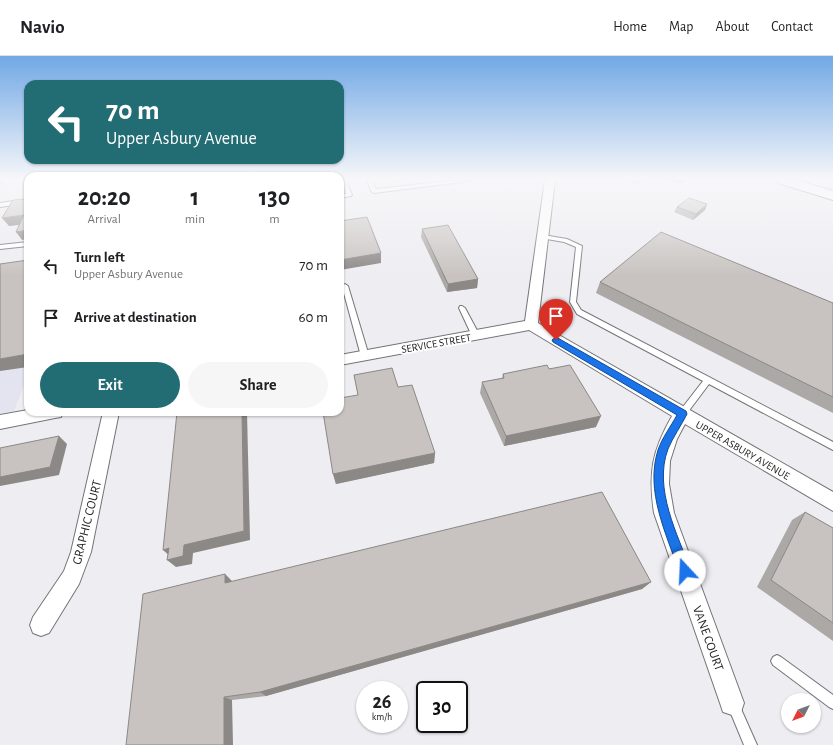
<!DOCTYPE html>
<html lang="en">
<head>
<meta charset="utf-8">
<style>
  :root { --surface:#fff; --page:#f6f6f6; --text:#202124; --muted:#757577; --line:#e0e0e0; --accent:#226c74 }
  body { margin:0; font-family:"Alegreya Sans",sans-serif; background:var(--page); color:var(--text); height:100vh; display:flex; flex-direction:column; font-size:15px; white-space:nowrap }
  * { box-sizing:border-box; margin:0 }
  p { font-size:13px; color:var(--muted) }
  .icon { flex:none; width:22px; height:22px; fill:none; stroke:currentColor; stroke-width:2; stroke-linecap:round; stroke-linejoin:round }
  .map { position:relative; flex:1; overflow:hidden }
  .drawer { position:absolute; left:24px; top:116px; width:320px; height:244px; display:flex; flex-direction:column; background:var(--surface); border-radius:12px; box-shadow:0 1px 3px #0004 }
  .drawer>* { flex:none }
  .hud { position:absolute; left:24px; top:24px; width:320px; height:84px; border-radius:12px; box-shadow:0 1px 3px #0004; background:#226c74; color:#fff; overflow:hidden }
  .needle { width:26px; rotate:228deg }
  .tools { position:absolute; left:781px; top:637px; display:grid; gap:8px }
  .tools a { display:grid; place-items:center; width:40px; height:40px; border-radius:50%; background:var(--surface); box-shadow:0 1px 3px #0004; font-size:20px }
  .speed { position:absolute; left:356px; top:625px; display:flex; gap:8px; font-size:20px; font-weight:700; text-align:center }
  .speed>* { display:grid; place-content:center; width:52px; height:52px; border-radius:50%; background:var(--surface); box-shadow:0 1px 3px #0004; line-height:1 }
  .speed small { font-size:10px; font-weight:400 }
  .speed .limit { border:2px solid #111; border-radius:6px; background:#fff; color:#111 }
  .pin { position:absolute; display:grid; place-items:center; width:34px; height:34px; color:#fff; margin:-41px -17px; border-radius:50% 50% 50% 0; rotate:-45deg; box-shadow:0 0 4px #0007 }
  .pin .icon { rotate:45deg }
  .me { position:absolute; width:44px; margin:-22px; rotate:340deg; stroke-linejoin:round; filter:drop-shadow(0 0 3px #0008) }
  .turn { display:flex; align-items:center; gap:14px; height:84px; padding:0 16px; font-size:18px }
  .turn .icon { width:52px; height:52px; stroke-width:2.5 }
  .turn b { display:block; font-size:28px; line-height:34px }
  .eta { display:flex; justify-content:space-evenly; align-items:center; height:68px; text-align:center }
  .eta b { font-size:24px; font-weight:700; line-height:28px }
  .primary-button { display:flex; gap:8px; margin-top:auto; padding:8px 16px }
  .primary-button a { flex:1; height:46px; border-radius:24px; background:var(--accent); color:#fff; font-size:16px; font-weight:700; line-height:46px; text-align:center }
  .primary-button a+a { background:var(--page); color:var(--text) }
  ul { padding:0; list-style:none }
  li { display:flex; align-items:center; gap:12px; height:52px; padding:0 16px }
  li div { flex:1 }
  li b { display:block; font-size:15px }
  li em { font-style:normal }
  header { display:flex; align-items:center; gap:24px; box-sizing:border-box; height:56px; padding:0 20px; background:var(--surface); border-bottom:1px solid var(--line) }
  header strong { font-size:19px }
  nav { display:flex; gap:22px; margin-inline-start:auto; font-size:14px }
  .map>svg:first-child { display:block }
</style>
</head>
<body>
<header>
<strong>Navio</strong>
<nav><a>Home</a><a>Map</a><a>About</a><a>Contact</a></nav>
</header>
<div class="map">
<svg width="833" height="689" viewBox="0 0 833 689">
  <rect width="100%" height="100%" fill="#ededf2"/>
  <polygon fill="#e4e4f1" points="28,207 28,319 14,355 0,357 0,210"/>
  <g fill="none" stroke-linecap="round" stroke-linejoin="round">
    <defs>
      <g id="lane">
        <polygon points="0,124 4,124 0,128"/>
        <polygon points="342,124 346,124 352,139 351,140 340,142 340,138 346,138"/>
        <polygon points="367,124 371,124 376,133 457,124 472,124 470,125 374,137 371,135"/>
        <polygon points="28,143 28,147 0,151 0,147"/>
        <polygon points="543,179 567,183 582,190 576,246 581,254 833,386 833,394 709,328 685,360 679,360 678,358 679,356 703,325 577,258 570,246 576,191 564,186 541,182 540,181"/>
        <polygon points="28,186 28,190 0,193 0,189"/>
        <polygon points="345,228 348,230 369,300 365,303 361,300 342,230"/>
        <polygon points="460,250 462,250 465,252 480,280 479,282 473,282 459,252"/>
        <polygon points="777,599 781,601 833,639 833,653 829,651 773,609 771,605 773,601"/>
        <polygon points="733,642 737,644 757,689 744,689 727,648 729,644"/>
      </g>
      <g id="street">
        <path d="M545 124H555L538 267 833 436V455L685 368 677 383 670 405 669 428 674 457 744 647 741 656 732 659 723 656 720 647 654 457C648 417 652 395 672 360L529 274 340 309V299L525 265Z"/>
        <polygon points="28,354 28,356 63,356 61,361 55,362 0,373 0,359"/>
        <polygon points="103,356 119,356 91,496 79,528 49,577 41,580 33,577 30,569 33,561 64,515 71,496"/>
      </g>
      <polygon id="secondary" points="776,124 797,124 833,135 833,144 778,127"/>
    </defs>
    <use href="#lane" stroke="#747478" stroke-width="2"/>
    <use href="#street" stroke="#747478" stroke-width="2"/>
    <use href="#secondary" stroke="#747478" stroke-width="2"/>
    <use href="#lane" fill="#fff" fill-rule="evenodd"/>
    <use href="#street" fill="#fff" fill-rule="evenodd"/>
    <use href="#secondary" fill="#fff" fill-rule="evenodd"/>
  </g>
  <g fill="#aca8a5">
    <polygon points="625,124 643,124 636,128"/>
    <polygon points="668,124 686,124 680,128"/>
    <polygon points="707,148 705,154 693,164 674,156 677,151"/>
    <polygon points="422,173 478,223 477,232 447,236 421,181"/>
    <polygon points="600,226 833,247 833,357 596,237"/>
    <polygon points="549,313 596,371 504,390 480,337 482,326 502,322 503,318"/>
    <polygon points="354,319 398,331 435,397 434,407 336,428 333,418 358,339"/>
    <polygon points="805,456 833,472 833,585 757,531 792,464"/>
    <polygon points="225,518 232,526 651,526 642,533 266,640 232,644 126,689"/>
  </g>
  <g fill="#8c8886">
    <polygon points="395,124 409,124 395,126"/>
    <polygon points="638,124 643,124 636,128"/>
    <polygon points="682,124 686,124 680,128"/>
    <polygon points="707,148 705,154 693,164 696,158"/>
    <polygon points="24,159 28,168 9,170 2,162"/>
    <polygon points="28,174 28,183 22,184 16,176"/>
    <polygon points="381,197 381,207 340,214 340,204"/>
    <polygon points="478,223 477,232 447,236 448,228"/>
    <polygon points="28,298 28,311 0,315 0,303"/>
    <polygon points="242,356 247,356 250,484 193,497 192,508 176,511 167,504 184,489"/>
    <polygon points="601,360 596,371 504,390 506,380"/>
    <polygon points="59,380 67,388 59,419 0,430 0,421"/>
    <polygon points="435,397 434,407 336,428 333,418"/>
    <polygon points="169,492 172,502 163,494"/>
    <polygon points="225,518 232,525 232,534 225,527"/>
    <polygon points="651,526 642,533 266,640 260,636"/>
    <polygon points="224,641 232,644 233,689 224,689"/>
  </g>
  <g fill="#c8c3c0" stroke="#8c8886">
    <polygon points="689,142 707,148 696,158 677,151"/>
    <polygon points="28,143 28,174 16,176 24,159 2,162 13,144"/>
    <polygon points="367,161 381,197 340,204 340,165"/>
    <polygon points="448,169 478,223 448,228 422,173"/>
    <polygon points="661,176 833,247 833,341 600,226"/>
    <polygon points="28,204 28,298 0,303 0,208"/>
    <polygon points="547,309 549,313 570,309 601,360 506,380 482,326 504,322 503,318"/>
    <polygon points="392,312 398,331 412,329 435,397 333,418 323,356 340,356 340,342 358,339 354,319"/>
    <polygon points="177,356 242,356 244,475 184,489 183,500 167,504 169,492 163,494"/>
    <polygon points="59,380 50,411 0,421 0,392"/>
    <polygon points="602,436 651,526 260,636 224,641 224,689 126,689 143,538 225,518 225,527"/>
    <polygon points="805,456 833,472 833,567 771,524"/>
  </g>
  <linearGradient id="sky" x2="0" y2="1"><stop stop-color="#71a8e5"/><stop offset="0.56" stop-color="#f7f7f9"/><stop offset="1" stop-color="#f7f7f9" stop-opacity="0"/></linearGradient>
  <rect width="833" height="220" fill="url(#sky)"/>
  <path fill="#1a73e8" stroke="#114b97" d="M556 281 686 355 687 358C681 370 673 381 668 393 653 433 678 479 691 515L689 519 685 521 681 519 679 515C666 477 645 435 658 394 662 382 671 370 677 359L553 286 552 284Z"/>
  <g text-anchor="middle" stroke-width="4" stroke-linejoin="round" paint-order="stroke">
    <g font-size="11" fill="#252527" stroke="#fff">
      <text transform="translate(436 287) rotate(-10)" y="4">SERVICE STREET</text>
      <text transform="translate(743 394) rotate(30)" y="4">UPPER ASBURY AVENUE</text>
    </g>
    <g font-size="13" fill="#252527" stroke="#fff">
      <text transform="translate(86 466) rotate(-76)" y="5">GRAPHIC COURT</text>
      <text transform="translate(709 582) rotate(70)" y="5">VANE COURT</text>
    </g>
  </g>
</svg>
<div class="tools">
<a><svg class="needle" viewBox="-14 -14 28 28"><path d="M0-13l5 13h-10z" fill="#e53935"/><path d="M0 13l5-13h-10z" fill="#757577"/></svg></a>
</div>
<div class="speed"><div>26<small>km/h</small></div><div class="limit">30</div></div>
<div class="pin" style="left:556px;top:284px;background:#d93025"><svg class="icon" aria-label="arrive" viewBox="0 0 24 24"><path d="M6 21V4h12l-3 4 3 4H6"/></svg></div>
<svg class="me" style="left:685px;top:515px" viewBox="-20 -20 40 40"><circle r="19" fill="#fff"/><path d="M0-13L10 11 0 6-10 11z" fill="#1a73e8"/></svg>
<div class="hud">
<div class="turn"><svg class="icon" aria-label="left" viewBox="0 0 24 24"><path d="M17 20v-9H6M10 6l-5 5 5 5"/></svg><div><b>70 m</b>Upper Asbury Avenue</div></div>
</div>
<section class="drawer">
<div class="eta">
<div><b>20:20</b><p>Arrival</p></div>
<div><b>1</b><p>min</p></div>
<div><b>130</b><p>m</p></div>
</div>
<ul>
<li><svg class="icon" aria-label="left" viewBox="0 0 24 24"><path d="M17 20v-9H6M10 6l-5 5 5 5"/></svg><div><b>Turn left</b><p>Upper Asbury Avenue</p></div><em>70 m</em></li>
<li><svg class="icon" aria-label="arrive" viewBox="0 0 24 24"><path d="M6 21V4h12l-3 4 3 4H6"/></svg><div><b>Arrive at destination</b></div><em>60 m</em></li>
</ul>
<div class="primary-button"><a>Exit</a><a>Share</a></div>
</section>
</div>
</body>
</html>
